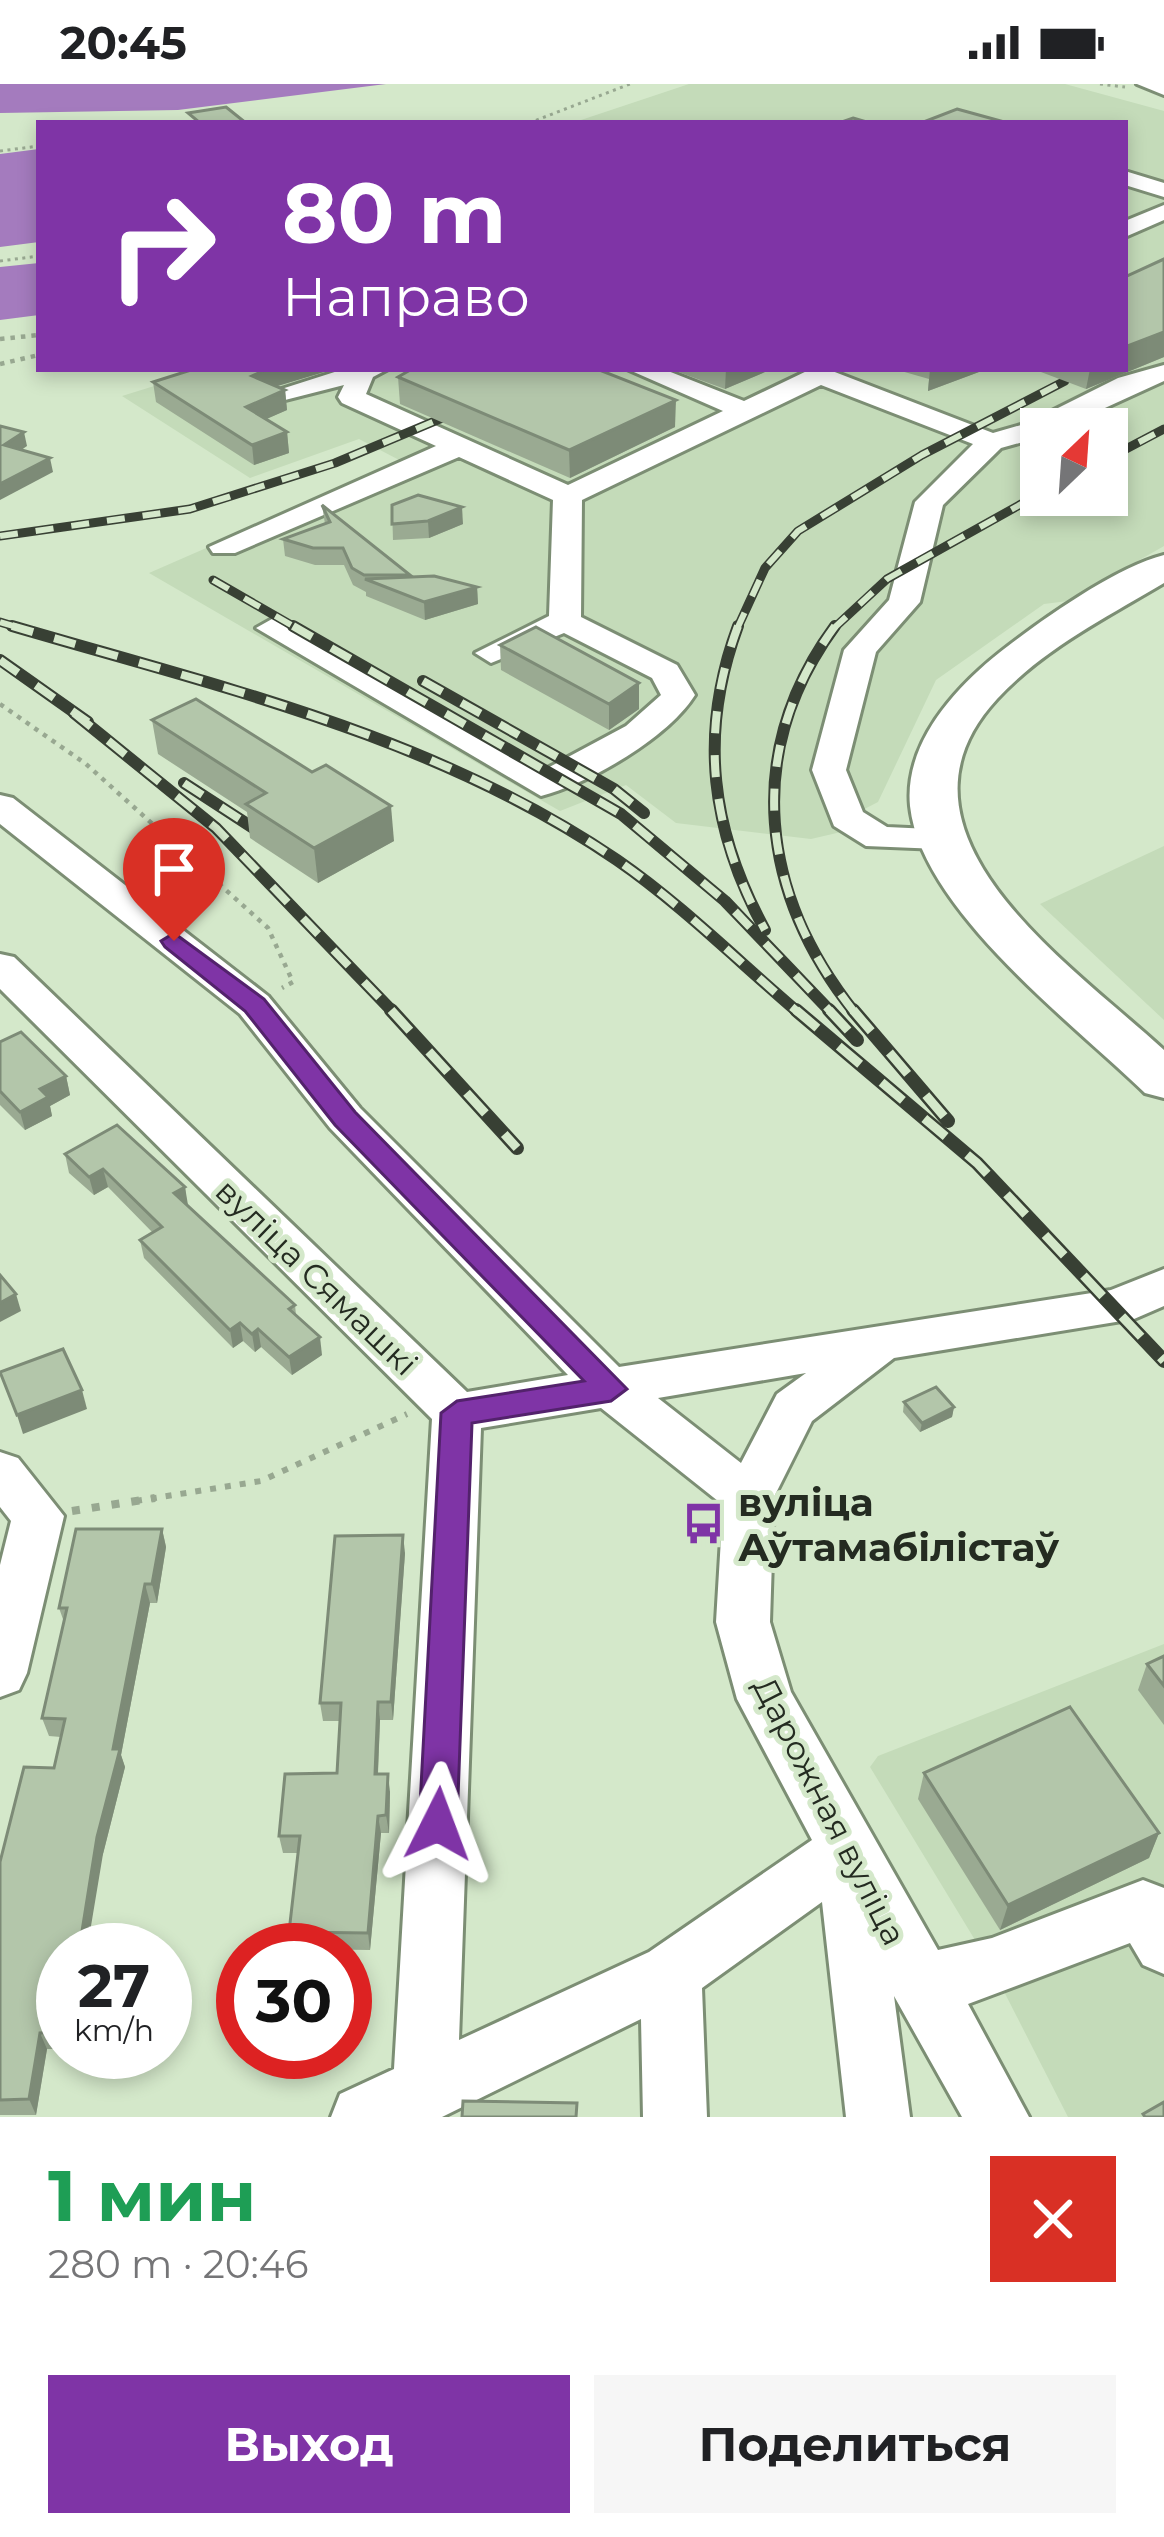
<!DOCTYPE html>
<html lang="ru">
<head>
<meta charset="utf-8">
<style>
  :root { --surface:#fff; --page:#f6f6f6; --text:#202124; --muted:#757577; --accent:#7f34a6 }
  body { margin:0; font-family:Montserrat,sans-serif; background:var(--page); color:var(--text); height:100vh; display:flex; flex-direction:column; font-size:45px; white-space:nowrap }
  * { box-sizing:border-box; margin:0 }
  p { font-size:39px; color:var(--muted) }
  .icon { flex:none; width:66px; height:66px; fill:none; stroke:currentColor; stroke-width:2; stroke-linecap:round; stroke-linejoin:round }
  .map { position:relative; height:2033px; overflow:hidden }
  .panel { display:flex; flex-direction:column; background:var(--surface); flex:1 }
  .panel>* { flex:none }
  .banner { position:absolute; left:36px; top:36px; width:1092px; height:252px; border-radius:0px; box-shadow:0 6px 18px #0003; background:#7f34a6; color:#fff; overflow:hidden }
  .needle { width:78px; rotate:25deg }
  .controls { position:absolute; left:1020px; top:324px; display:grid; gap:24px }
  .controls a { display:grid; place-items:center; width:108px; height:108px; border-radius:0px; background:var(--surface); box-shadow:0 6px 18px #0003; font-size:60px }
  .speed { position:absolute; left:36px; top:1839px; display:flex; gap:24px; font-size:60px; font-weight:700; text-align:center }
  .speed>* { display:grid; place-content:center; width:156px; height:156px; border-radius:50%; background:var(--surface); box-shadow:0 6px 18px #0003; line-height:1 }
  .speed small { font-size:30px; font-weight:400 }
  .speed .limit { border:18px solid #d22; background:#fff; color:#111 }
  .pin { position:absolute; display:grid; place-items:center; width:102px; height:102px; color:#fff; margin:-123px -51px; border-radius:50% 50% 50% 0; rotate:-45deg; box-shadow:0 0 12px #0007 }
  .pin .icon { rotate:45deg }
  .me { position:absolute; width:132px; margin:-66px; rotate:3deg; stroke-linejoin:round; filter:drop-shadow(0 0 9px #0008) }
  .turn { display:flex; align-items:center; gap:42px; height:252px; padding:0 48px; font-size:54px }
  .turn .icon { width:156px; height:156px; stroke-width:2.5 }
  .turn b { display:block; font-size:84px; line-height:102px }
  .round { display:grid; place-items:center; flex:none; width:126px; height:126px; border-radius:0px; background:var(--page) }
  .headline { display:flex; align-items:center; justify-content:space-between; height:204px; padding:0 48px }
  h1 { font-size:72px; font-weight:700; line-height:90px; color:#1e9e55 }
  .primary-button { display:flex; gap:24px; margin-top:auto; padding:24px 48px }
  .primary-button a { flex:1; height:138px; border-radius:0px; background:var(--accent); color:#fff; font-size:48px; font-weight:700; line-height:138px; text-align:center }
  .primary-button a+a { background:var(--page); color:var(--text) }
  .status { display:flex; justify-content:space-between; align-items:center; height:84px; padding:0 60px; background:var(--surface); direction:ltr }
  .status svg { height:33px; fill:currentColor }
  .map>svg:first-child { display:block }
</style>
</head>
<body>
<div class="status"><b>20:45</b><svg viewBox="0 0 49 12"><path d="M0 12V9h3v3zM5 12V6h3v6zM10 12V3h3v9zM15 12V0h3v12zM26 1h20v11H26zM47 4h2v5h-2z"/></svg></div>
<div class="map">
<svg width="1164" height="2033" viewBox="0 0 1164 2033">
  <rect width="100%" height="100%" fill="#d4e8ca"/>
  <g fill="#c4dbb9" fill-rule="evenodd">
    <path d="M689 0H1065L1164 27V462L1068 517 1044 520 936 596 878 718 847 734 841 748 811 755 676 739 626 701 560 727 149 489 403 378 359 355 250 394 122 312 209 285H1125V39H572ZM1041 345H1107V411H1041Z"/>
    <polygon points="1164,762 1164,936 1040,820"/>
    <polygon points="1164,1560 1164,2033 1068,2033 992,1884 870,1683 878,1672"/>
  </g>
  <g fill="#a47bbe">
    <polygon points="0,0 386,0 178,26 0,29"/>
    <polygon points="39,65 39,158 0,163 0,70"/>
    <polygon points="39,179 39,231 0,236 0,183"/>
  </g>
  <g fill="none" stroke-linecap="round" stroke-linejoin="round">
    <defs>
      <g id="minor">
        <polygon points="1137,0 1164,0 1164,11"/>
        <polygon points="1125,87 1164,99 1164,113 1125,101"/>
        <polygon points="1164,121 1164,136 1125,153 1125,137"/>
        <path d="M1164 281V297L1059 345H1041V353L1001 364 943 421 920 518 876 568 846 686 863 728 887 743 952 746 957 754 939 765 866 762 834 742 812 686 844 566 889 516 915 418 973 360 821 301 582 416 581 533 677 581 695 611C668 654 590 699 541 712L256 544 272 535 283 537 542 687 626 642 661 611 652 594 564 549 491 579 475 569 549 532 553 416 459 373 235 469H213L209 463 436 362 342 319 338 313 344 301 285 316 272 308 344 285H388L373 293 366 310 568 401 723 327 627 285H663L744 317 811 285H827L993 349 1028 339 1118 294Z"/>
        <path d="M0 711 13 714 268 912 360 1024 619 1283 1111 1206 1164 1185V1222L1134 1235 894 1274 812 1337 774 1413 770 1538 791 1608 938 1866 992 1854 1143 1796 1164 1804V1890L1143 1881 1130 1859 968 1920 1029 2033H962L894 1912 910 2033H846L822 1818 702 1904 707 2033H643L641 1935 442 2033H331L340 2010 394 1985 432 1335 0 905V870L14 873 467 1308 568 1291 330 1044 240 930 0 740ZM806 1289 777 1310 741 1379 658 1314ZM601 1324 723 1421 716 1538 737 1615 812 1756 649 1868 459 1956 481 1344Z"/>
        <polygon points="0,1368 18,1374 64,1432 27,1589 19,1606 0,1613 0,1481 11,1437 0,1423"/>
      </g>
      <path id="major" d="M1164 471V499C1107 533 1043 565 997 615 873 749 1073 882 1164 966V1014L1145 1009C1074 940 921 825 910 722 904 660 954 605 999 569 1040 537 1114 484 1164 471Z"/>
    </defs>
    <use href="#minor" stroke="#7c8e74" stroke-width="6"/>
    <use href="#major" stroke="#7c8e74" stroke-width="6"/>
    <g stroke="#98a891" stroke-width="3" stroke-dasharray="3 4.5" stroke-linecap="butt">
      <polyline points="1100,0 1125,3"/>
      <polyline points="529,39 630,0"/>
      <polyline points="0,67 39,62"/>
      <polyline points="0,177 39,172"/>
    </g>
    <g stroke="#98a891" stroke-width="4.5" stroke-dasharray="4.5 6" stroke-linecap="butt">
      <polyline points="0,255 39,251"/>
      <polyline points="0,280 39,271"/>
      <polyline points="0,620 86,680 268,844 293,898 282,904"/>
    </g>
    <polyline stroke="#98a891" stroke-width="6" stroke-dasharray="6 9" stroke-linecap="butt" points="136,1417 261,1397 407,1330"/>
    <polyline stroke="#98a891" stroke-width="8" stroke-dasharray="8 12" stroke-linecap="butt" points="72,1427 155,1414"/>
    <use href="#minor" fill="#fff" fill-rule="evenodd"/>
    <use href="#major" fill="#fff" fill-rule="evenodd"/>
    <defs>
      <g id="rail-far2">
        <polyline points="1107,375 1164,345"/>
        <polyline points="0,452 190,425 335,379 466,324"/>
        <polyline points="213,496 298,545"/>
        <polyline points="0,538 23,545"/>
        <polyline points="737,545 765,484 798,447 922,371 1065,297"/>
        <polyline points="833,545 887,495 1041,409"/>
      </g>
      <g id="rail-far1">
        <path d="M12 542C220 603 435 652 617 776 681 820 740 879 799 929"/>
        <polyline points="293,542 621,730 725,817 832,929"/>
        <path d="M738 542C698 650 711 747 765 846"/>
        <path d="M835 542C742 669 761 811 855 929"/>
        <polyline points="0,576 88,638"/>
        <polyline points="423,597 614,705 644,729"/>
        <polyline points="74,629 216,744 394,929"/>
        <polyline points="184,699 261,749"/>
      </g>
      <g id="rail">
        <polyline points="391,926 517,1064"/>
        <polyline points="796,926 977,1079 1164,1277"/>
        <polyline points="829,926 857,956"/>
        <polyline points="853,926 948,1037"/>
      </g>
    </defs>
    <use href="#rail-far2" stroke="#384034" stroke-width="9"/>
    <use href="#rail-far1" stroke="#384034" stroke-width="12"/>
    <use href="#rail" stroke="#384034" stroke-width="14"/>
    <use href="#rail-far2" stroke="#d4e8ca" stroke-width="6" stroke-dasharray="18" stroke-linecap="butt"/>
    <use href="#rail-far1" stroke="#d4e8ca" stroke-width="8" stroke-dasharray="22" stroke-linecap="butt"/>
    <use href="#rail" stroke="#d4e8ca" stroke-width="9" stroke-dasharray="28" stroke-linecap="butt"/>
  </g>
  <g fill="#9aaa92">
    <polygon points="1164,175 1164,273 1086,305 1033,285 1125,285"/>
    <polygon points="194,285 334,285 276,302 285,306 287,326 266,335 287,348 289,369 254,381 156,318 153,298"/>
    <polygon points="670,285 772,285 725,305"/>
    <polygon points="894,285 987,285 928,307 929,295"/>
    <polygon points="398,293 675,343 570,394 400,320"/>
    <polygon points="322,421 410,493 477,503 478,520 425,536 366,512 366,508 353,501 344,481 315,481 285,472 283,455 325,440"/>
    <polygon points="392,421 463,440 429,454 393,456"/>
    <polygon points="500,561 639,625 609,646 501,586"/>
    <polygon points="152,636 394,757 318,799 250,754 247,728 158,670"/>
    <polygon points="0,958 66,992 70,1011 50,1022 52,1032 25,1046 0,1021"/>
    <polygon points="65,1070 185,1103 187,1122 295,1221 296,1231 322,1271 292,1291 261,1263 255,1268 243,1257 233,1264 144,1174 140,1156 153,1149 108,1103 94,1111 69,1089"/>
    <polygon points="904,1318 954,1323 952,1333 920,1348 903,1328"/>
    <polygon points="162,1445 166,1463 157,1519 150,1519 121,1671 125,1683 103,1770 63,1866 63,1965 47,1965 36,2031 0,2031 0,1778 54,1684 61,1653 49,1652 42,1634 64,1538 59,1524"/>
    <polygon points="405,1469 393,1636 380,1636 378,1690 390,1708 389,1749 381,1749 370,1866 293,1865 289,1848 298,1769 283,1769 279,1752 337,1689 340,1637 323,1637 320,1619"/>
    <polygon points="1164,1572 1164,1641 1138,1606 1147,1580"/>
    <polygon points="924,1689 1159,1749 1149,1774 1000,1846 918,1715"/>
  </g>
  <g fill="#7d8b77">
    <polygon points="1164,248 1164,273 1086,305 1090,285 1125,285 1125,263"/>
    <polygon points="267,285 334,285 271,304 252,292"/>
    <polygon points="726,285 772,285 725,305"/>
    <polygon points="930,285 987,285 928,307"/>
    <polygon points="285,306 287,326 248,343 246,323"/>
    <polygon points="676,316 675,343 570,394 569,366"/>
    <polygon points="24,348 27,362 7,376 4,361"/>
    <polygon points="287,348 289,369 254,381 252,361"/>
    <polygon points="50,374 53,388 0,416 0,400"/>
    <polygon points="462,423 463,440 429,454 428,437"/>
    <polygon points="477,503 478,520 425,536 424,518"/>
    <polygon points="639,599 639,625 609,646 609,620"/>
    <polygon points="391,722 394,757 318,799 314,764"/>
    <polygon points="66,992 70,1011 50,1022 52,1032 25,1046 20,1028 40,1005"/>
    <polygon points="103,1085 108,1103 94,1111 89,1093"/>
    <polygon points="185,1103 188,1121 177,1127 174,1109"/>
    <polygon points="16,1210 21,1227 0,1238 0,1219"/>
    <polygon points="240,1239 243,1257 233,1264 230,1246"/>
    <polygon points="258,1245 261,1263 255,1268 252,1250"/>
    <polygon points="320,1253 322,1271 292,1291 289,1273"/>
    <polygon points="82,1306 87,1325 23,1350 17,1331"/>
    <polygon points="954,1323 952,1333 920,1348 922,1339"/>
    <polygon points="162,1445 166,1463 157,1519 152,1500"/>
    <polygon points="403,1451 405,1469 393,1636 391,1618"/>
    <polygon points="145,1500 150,1519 121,1671 125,1683 103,1770 87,1866 79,1866 97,1753"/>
    <polygon points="378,1618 380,1636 377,1708 375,1690"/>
    <polygon points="388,1690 390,1708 389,1749 386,1731"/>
    <polygon points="378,1732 381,1749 370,1866 368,1849"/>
    <polygon points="1159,1749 1149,1774 1000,1846 1008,1821"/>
    <polygon points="40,1949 47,1965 36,2031 29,2015"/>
  </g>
  <g fill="#b3c6aa" stroke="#7d8b77" stroke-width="3">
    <polygon points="226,23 246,39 200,39 188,29"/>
    <polygon points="957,25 1008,39 921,39"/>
    <polygon points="853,34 870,39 839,39"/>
    <polygon points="1164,175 1164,248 1125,263 1125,193"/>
    <polygon points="194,285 267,285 252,292 285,306 246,323 287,348 252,361 153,298"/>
    <polygon points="412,285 597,285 676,316 569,366 398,293"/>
    <polygon points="0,342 24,348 4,361 50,374 0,400"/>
    <polygon points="418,411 462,423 428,437 392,440 392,421"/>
    <polygon points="322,421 410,491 364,491 352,484 343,464 313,464 283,455 330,438"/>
    <polygon points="434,492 477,503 424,518 365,495"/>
    <polygon points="536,543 639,599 609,620 500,561"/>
    <polygon points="196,615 312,688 326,681 391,722 314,764 246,720 266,709 152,636"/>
    <polygon points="21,948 66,992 40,1005 48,1013 20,1028 0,1007 0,958"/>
    <polygon points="117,1041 185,1103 174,1109 295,1221 289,1225 320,1253 289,1273 258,1245 252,1250 240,1239 230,1246 140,1156 162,1143 103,1085 89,1093 65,1070"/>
    <polygon points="0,1191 16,1210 0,1219"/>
    <polygon points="63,1265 82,1306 17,1331 0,1288"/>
    <polygon points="936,1303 954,1323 922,1339 904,1318"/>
    <polygon points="76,1445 162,1445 152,1500 145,1500 113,1665 120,1665 97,1753 79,1866 63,1866 63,1948 40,1949 29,2015 0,2016 0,1778 24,1683 54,1684 65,1635 42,1634 67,1524 59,1524"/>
    <polygon points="403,1451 391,1618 378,1618 375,1690 388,1690 386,1731 378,1732 368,1849 289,1848 300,1752 279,1752 285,1690 337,1689 341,1619 320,1619 335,1452"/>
    <polygon points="1164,1572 1164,1602 1147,1580"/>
    <polygon points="1070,1623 1159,1749 1008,1821 924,1689"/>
    <polygon points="463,2017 577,2019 576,2033 462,2033"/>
    <polygon points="1164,2018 1164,2033 1145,2033 1143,2030"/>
  </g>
  <polygon fill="#7f34a6" stroke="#53226c" stroke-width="3" points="174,849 264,915 355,1028 627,1305 611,1317 472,1339 457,1740 451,1753 438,1758 424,1753 419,1740 441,1329 457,1317 584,1297 335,1041 245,927 165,863 161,857"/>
  <defs>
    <symbol id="bus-bare" viewBox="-9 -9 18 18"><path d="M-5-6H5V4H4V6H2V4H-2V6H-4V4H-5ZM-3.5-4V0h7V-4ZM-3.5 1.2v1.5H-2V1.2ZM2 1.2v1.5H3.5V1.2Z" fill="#7f34a6" stroke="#d4e8ca" stroke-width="2.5" paint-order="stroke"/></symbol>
  </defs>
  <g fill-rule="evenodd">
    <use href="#bus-bare" x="674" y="1410" width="59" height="59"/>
  </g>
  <g text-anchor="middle" stroke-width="10" stroke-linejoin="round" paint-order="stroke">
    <g font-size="33" fill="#242b21" stroke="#d4e8ca">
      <text transform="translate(317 1193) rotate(44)" y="12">вуліца Сямашкі</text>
      <text transform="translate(830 1727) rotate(63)" y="12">Дарожная вуліца</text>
    </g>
    <g font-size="39" font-weight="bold" fill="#242b21" stroke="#d4e8ca" text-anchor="start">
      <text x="738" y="1432">вуліца<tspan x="738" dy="45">Аўтамабілістаў</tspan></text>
    </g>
  </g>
</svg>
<div class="controls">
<a><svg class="needle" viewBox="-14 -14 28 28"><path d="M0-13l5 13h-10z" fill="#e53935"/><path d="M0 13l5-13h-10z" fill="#757577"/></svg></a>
</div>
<div class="speed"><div>27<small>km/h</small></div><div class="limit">30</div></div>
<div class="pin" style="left:174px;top:857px;background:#d93025"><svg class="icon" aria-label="arrive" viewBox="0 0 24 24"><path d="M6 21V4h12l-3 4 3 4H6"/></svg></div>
<svg class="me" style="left:438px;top:1740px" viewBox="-20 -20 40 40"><path d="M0-17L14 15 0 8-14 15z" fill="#7f34a6" stroke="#fff" stroke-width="4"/></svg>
<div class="banner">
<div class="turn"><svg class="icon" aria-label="right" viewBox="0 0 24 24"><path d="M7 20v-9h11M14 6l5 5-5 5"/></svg><div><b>80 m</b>Направо</div></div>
</div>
</div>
<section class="panel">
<div class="headline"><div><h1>1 мин</h1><p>280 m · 20:46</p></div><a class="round" style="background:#d93025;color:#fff"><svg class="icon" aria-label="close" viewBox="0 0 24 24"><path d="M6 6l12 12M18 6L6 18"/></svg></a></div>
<div class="primary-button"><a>Выход</a><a>Поделиться</a></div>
</section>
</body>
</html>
